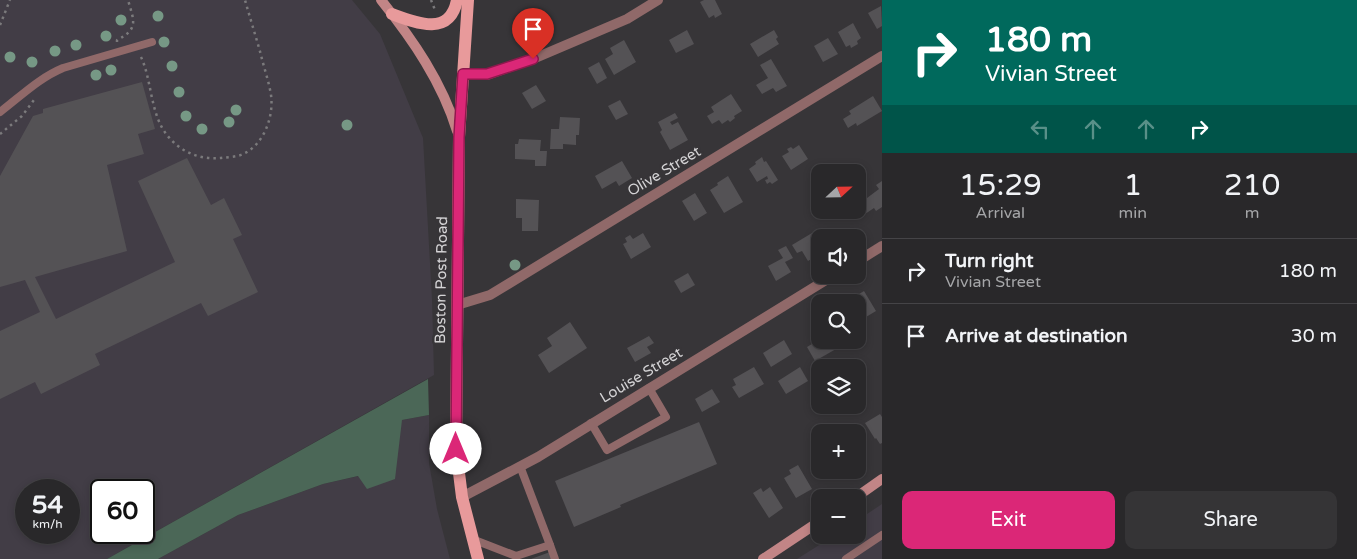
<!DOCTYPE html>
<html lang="en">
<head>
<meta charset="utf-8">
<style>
  :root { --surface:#29282a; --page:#353436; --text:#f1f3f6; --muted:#a5a6a8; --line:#454447; --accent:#db2777 }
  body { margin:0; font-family:"Varela Round",sans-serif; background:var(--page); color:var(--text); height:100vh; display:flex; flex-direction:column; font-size:19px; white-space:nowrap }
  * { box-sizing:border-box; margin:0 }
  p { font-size:16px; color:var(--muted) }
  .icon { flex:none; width:28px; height:28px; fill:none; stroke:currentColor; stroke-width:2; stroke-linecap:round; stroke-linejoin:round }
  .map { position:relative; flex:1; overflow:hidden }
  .sheet { display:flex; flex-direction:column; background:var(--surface); width:475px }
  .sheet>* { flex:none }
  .banner { background:#00695c; color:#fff; overflow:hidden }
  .needle { width:32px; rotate:68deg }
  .controls { position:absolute; left:811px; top:164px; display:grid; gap:10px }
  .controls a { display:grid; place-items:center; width:55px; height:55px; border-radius:10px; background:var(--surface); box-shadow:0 2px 8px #0003,0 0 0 1px var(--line); font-size:25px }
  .speed { position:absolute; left:15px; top:479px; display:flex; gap:10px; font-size:25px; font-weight:700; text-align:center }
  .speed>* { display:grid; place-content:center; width:65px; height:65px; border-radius:50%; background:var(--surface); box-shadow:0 2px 8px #0003,0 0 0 1px var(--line); line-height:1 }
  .speed small { font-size:12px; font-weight:400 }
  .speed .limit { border:2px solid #111; border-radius:8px; background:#fff; color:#111 }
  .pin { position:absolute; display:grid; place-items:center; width:42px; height:42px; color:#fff; margin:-51px -21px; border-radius:50% 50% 50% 0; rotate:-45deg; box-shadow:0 0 5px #0007 }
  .pin .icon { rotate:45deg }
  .me { position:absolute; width:55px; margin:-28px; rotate:0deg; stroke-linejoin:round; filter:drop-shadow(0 0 4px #0008) }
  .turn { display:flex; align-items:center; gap:18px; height:105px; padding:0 20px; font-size:22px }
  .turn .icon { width:65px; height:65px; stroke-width:2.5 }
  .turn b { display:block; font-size:35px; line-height:42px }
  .lanes { display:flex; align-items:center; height:48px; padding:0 20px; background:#0003; justify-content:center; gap:25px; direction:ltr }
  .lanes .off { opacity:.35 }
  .eta { display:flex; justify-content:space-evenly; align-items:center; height:85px; text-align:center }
  .eta b { font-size:30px; font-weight:600; line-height:35px }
  .button { display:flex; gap:10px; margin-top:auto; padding:10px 20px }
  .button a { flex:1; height:58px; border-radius:10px; background:var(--accent); color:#fff; font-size:20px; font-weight:600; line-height:58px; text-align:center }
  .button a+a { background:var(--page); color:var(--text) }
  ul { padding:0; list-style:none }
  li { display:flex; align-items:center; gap:15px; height:65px; padding:0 20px; border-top:1px solid var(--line) }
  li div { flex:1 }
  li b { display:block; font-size:19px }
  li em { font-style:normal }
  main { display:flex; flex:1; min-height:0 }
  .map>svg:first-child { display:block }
</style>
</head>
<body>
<main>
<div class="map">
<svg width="882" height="559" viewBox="0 0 882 559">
  <rect width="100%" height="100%" fill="#373538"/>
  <g fill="#423d46" fill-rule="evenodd">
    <path d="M0 0H352L380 34 423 138 432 299 434 375 107 559H0ZM26 490H69V532H26ZM101 490H144V532H101Z"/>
    <polygon points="429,415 429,463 437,509 450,559 158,559 238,515 323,484 359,476 402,420"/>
    <polygon points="882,504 882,559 797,559 835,535 858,535 858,520"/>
  </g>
  <polygon fill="#4b6757" points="428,379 429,415 402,420 395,479 367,489 358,476 323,484 238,515 158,559 107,559"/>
  <g fill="#545255">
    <polygon points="704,0 715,0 722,14 715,18 714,15 709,18 700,2"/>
    <polygon points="881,6 882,26 877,29 868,13"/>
    <polygon points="853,23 861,38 857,41 858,44 851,48 850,45 846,47 838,32"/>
    <polygon points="687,30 694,44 676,53 669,40"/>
    <polygon points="774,30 778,37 776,39 779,44 758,57 750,44"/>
    <polygon points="828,38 838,54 823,62 814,46"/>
    <polygon points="624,40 636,62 614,75 605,59 613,54 610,48"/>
    <polygon points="771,59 787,86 776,92 773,88 762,94 756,85 768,78 760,65"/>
    <polygon points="599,62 607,78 597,84 588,68"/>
    <polygon points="142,82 155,129 138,134 144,154 107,165 127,251 35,277 56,319 175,262 138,181 187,158 211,205 224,198 242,235 233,239 258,292 208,316 201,303 95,354 100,365 41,394 35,382 0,399 0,331 40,312 25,280 0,287 0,176 33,116 43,113 43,109"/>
    <polygon points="536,85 546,101 532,109 522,93"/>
    <polygon points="731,94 742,111 734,116 735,118 730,122 728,120 722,124 719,120 712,124 707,116 714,112 711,107"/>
    <polygon points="873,96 882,111 857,126 856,123 848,128 843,119 851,114 849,111"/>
    <polygon points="620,100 628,114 616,120 608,106"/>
    <polygon points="675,113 678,118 670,122 672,125 678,122 688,140 670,150 660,132 662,130 658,122"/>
    <polygon points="560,117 580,118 579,135 576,135 576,145 563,144 563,149 550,149 551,129 559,129"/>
    <polygon points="519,139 541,140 540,151 547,151 546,166 535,166 535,160 515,159 515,144 518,144"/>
    <polygon points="799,145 808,159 791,170 782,156 789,152 787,149 791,147 793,149"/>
    <polygon points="762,157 764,162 766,161 778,180 772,184 770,182 767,184 765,180 768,179 767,176 757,182 749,169 756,164 755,162"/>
    <polygon points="622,161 632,178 619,186 616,181 602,189 595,176"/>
    <polygon points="728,176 743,202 724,213 710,190 718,185 717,183"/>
    <polygon points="882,181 882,207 876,211 874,208 865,214 858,203 858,200 864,195 867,198 879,189 876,185"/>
    <polygon points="695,193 707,213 694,221 682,201"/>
    <polygon points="516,199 539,200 538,231 522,231 522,218 516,218"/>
    <polygon points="824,230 829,238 820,238 820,254 808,261 802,251 797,253 792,245 812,233 814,236"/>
    <polygon points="643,233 651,247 631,259 623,244 627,242 625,238 630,235 633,239"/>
    <polygon points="786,246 793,258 785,262 791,272 776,281 768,266 783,258 778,250"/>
    <polygon points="688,273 695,285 681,293 674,281"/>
    <polygon points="864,291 876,311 861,320 858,315 858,302 850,302 849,300"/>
    <polygon points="570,322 587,348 549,373 538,355 552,346 547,338"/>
    <polygon points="649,336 654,343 647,347 651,353 635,362 627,348"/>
    <polygon points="820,339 831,340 836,349 815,361 807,347"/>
    <polygon points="784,340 792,354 771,367 763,353"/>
    <polygon points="754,367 764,384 739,398 732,387 736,385 733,379"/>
    <polygon points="800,367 808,381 786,394 778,381"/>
    <polygon points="712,389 720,402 702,412 695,399"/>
    <polygon points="880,414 882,417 882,443 880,444 876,438 875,439 865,423"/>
    <polygon points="699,422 717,464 620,505 621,507 574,527 555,481"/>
    <polygon points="798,465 812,489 796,498 784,478 791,474 789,470"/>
    <polygon points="770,487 783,508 769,518 753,493 761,488 763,492"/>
    <polygon points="550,552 552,559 531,559"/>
  </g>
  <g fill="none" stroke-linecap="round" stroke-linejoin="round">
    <g stroke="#7b7a7c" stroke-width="2.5" stroke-dasharray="2.5 4" stroke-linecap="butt">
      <polyline points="431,0 435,10"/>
      <polyline points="0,25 10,0"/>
      <path d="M117 42V40C139 29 134 21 128 0"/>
      <path d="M141 57C152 80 150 114 167 135 180 152 200 160 221 158 228 157 237 157 243 154 264 145 274 116 271 95 269 82 264 68 261 55 256 37 250 18 245 0"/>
      <polyline points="0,134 22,116 34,100"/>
    </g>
    <g stroke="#906969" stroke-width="8">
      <path d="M0 112C21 96 39 78 63 68L152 42"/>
      <polyline points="591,423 607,450 666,417 649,388"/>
      <polyline points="520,466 550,545"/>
      <polyline points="472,539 516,556 550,545 555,559"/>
      <polyline points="846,559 882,535"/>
    </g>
    <g stroke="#906969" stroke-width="10">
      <polyline points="463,74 487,75 533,59 627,19 658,0"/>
      <polyline points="858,261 882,246"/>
      <polyline points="457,305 490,295 882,56"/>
      <polyline points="462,497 538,457 834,275"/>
    </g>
    <g stroke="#c28586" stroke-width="10">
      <path d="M381 0C413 40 442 82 457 131"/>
      <polyline points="855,498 882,479"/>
      <polyline points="763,559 820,521"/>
    </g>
    <g stroke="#e89a9b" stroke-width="12">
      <polyline points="468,0 459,137 456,449 462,497 478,559"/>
      <path d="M392 14C416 23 450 37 457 0"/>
    </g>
  </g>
  <g fill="#769885">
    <circle cx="158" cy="16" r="5.5"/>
    <circle cx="121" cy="20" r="5.5"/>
    <circle cx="106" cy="36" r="5.5"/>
    <circle cx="164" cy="42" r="5.5"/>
    <circle cx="76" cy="45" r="5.5"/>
    <circle cx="55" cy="51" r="5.5"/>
    <circle cx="10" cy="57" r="5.5"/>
    <circle cx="32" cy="62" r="5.5"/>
    <circle cx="172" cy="66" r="5.5"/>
    <circle cx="111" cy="70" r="5.5"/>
    <circle cx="96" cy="75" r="5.5"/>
    <circle cx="179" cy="92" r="5.5"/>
    <circle cx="236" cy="110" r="5.5"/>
    <circle cx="186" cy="116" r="5.5"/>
    <circle cx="229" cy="122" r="5.5"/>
    <circle cx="347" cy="125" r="5.5"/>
    <circle cx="202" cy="129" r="5.5"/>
    <circle cx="515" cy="265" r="5.5"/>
  </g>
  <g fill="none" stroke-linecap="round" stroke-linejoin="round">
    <defs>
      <polyline id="route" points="456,449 459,137 463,74 487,74 533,59"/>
    </defs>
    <use href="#route" stroke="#8e194d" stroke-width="12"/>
    <use href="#route" stroke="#db2777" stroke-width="9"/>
  </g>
  <g text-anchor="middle" stroke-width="5" stroke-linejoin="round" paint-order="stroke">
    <g font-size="15" fill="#d4d3d5" stroke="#373538">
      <text transform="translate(664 171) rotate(-31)" y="5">Olive Street</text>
      <text transform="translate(441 280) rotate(-89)" y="5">Boston Post Road</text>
      <text transform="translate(641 375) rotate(-31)" y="5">Louise Street</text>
    </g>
  </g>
</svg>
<div class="controls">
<a><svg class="needle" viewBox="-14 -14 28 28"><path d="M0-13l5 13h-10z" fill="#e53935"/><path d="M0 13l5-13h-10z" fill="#a5a6a8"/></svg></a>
<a><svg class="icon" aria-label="sound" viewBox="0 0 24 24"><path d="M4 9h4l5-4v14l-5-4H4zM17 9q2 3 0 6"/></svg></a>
<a><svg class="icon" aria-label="search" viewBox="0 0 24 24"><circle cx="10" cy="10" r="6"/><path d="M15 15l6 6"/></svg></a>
<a><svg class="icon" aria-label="layers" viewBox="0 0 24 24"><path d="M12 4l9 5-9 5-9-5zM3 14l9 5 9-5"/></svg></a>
<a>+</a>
<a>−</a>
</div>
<div class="speed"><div>54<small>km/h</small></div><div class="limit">60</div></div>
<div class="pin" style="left:533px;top:59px;background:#d93025"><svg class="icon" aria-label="arrive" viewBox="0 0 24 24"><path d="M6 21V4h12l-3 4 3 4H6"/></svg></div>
<svg class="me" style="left:456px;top:449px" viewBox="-20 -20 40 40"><circle r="19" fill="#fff"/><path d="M0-13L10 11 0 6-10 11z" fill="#db2777"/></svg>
</div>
<section class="sheet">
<div class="banner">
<div class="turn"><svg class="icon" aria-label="right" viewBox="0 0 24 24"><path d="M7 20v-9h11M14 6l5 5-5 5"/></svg><div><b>180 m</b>Vivian Street</div></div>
<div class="lanes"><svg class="icon off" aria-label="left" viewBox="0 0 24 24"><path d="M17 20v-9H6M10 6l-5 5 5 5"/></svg><svg class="icon off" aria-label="ahead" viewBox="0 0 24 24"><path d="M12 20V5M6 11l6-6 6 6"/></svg><svg class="icon off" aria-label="ahead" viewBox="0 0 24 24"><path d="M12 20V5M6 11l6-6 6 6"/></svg><svg class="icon" aria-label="right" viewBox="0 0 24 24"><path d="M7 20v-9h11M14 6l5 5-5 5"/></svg></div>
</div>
<div class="eta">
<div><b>15:29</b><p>Arrival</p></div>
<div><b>1</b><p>min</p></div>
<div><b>210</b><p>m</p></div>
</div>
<ul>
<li><svg class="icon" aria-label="right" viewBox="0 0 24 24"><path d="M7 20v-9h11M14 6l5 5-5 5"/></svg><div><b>Turn right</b><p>Vivian Street</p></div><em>180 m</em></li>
<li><svg class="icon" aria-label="arrive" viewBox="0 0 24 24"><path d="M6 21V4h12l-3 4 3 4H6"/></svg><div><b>Arrive at destination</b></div><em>30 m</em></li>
</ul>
<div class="button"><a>Exit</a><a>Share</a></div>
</section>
</main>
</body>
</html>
